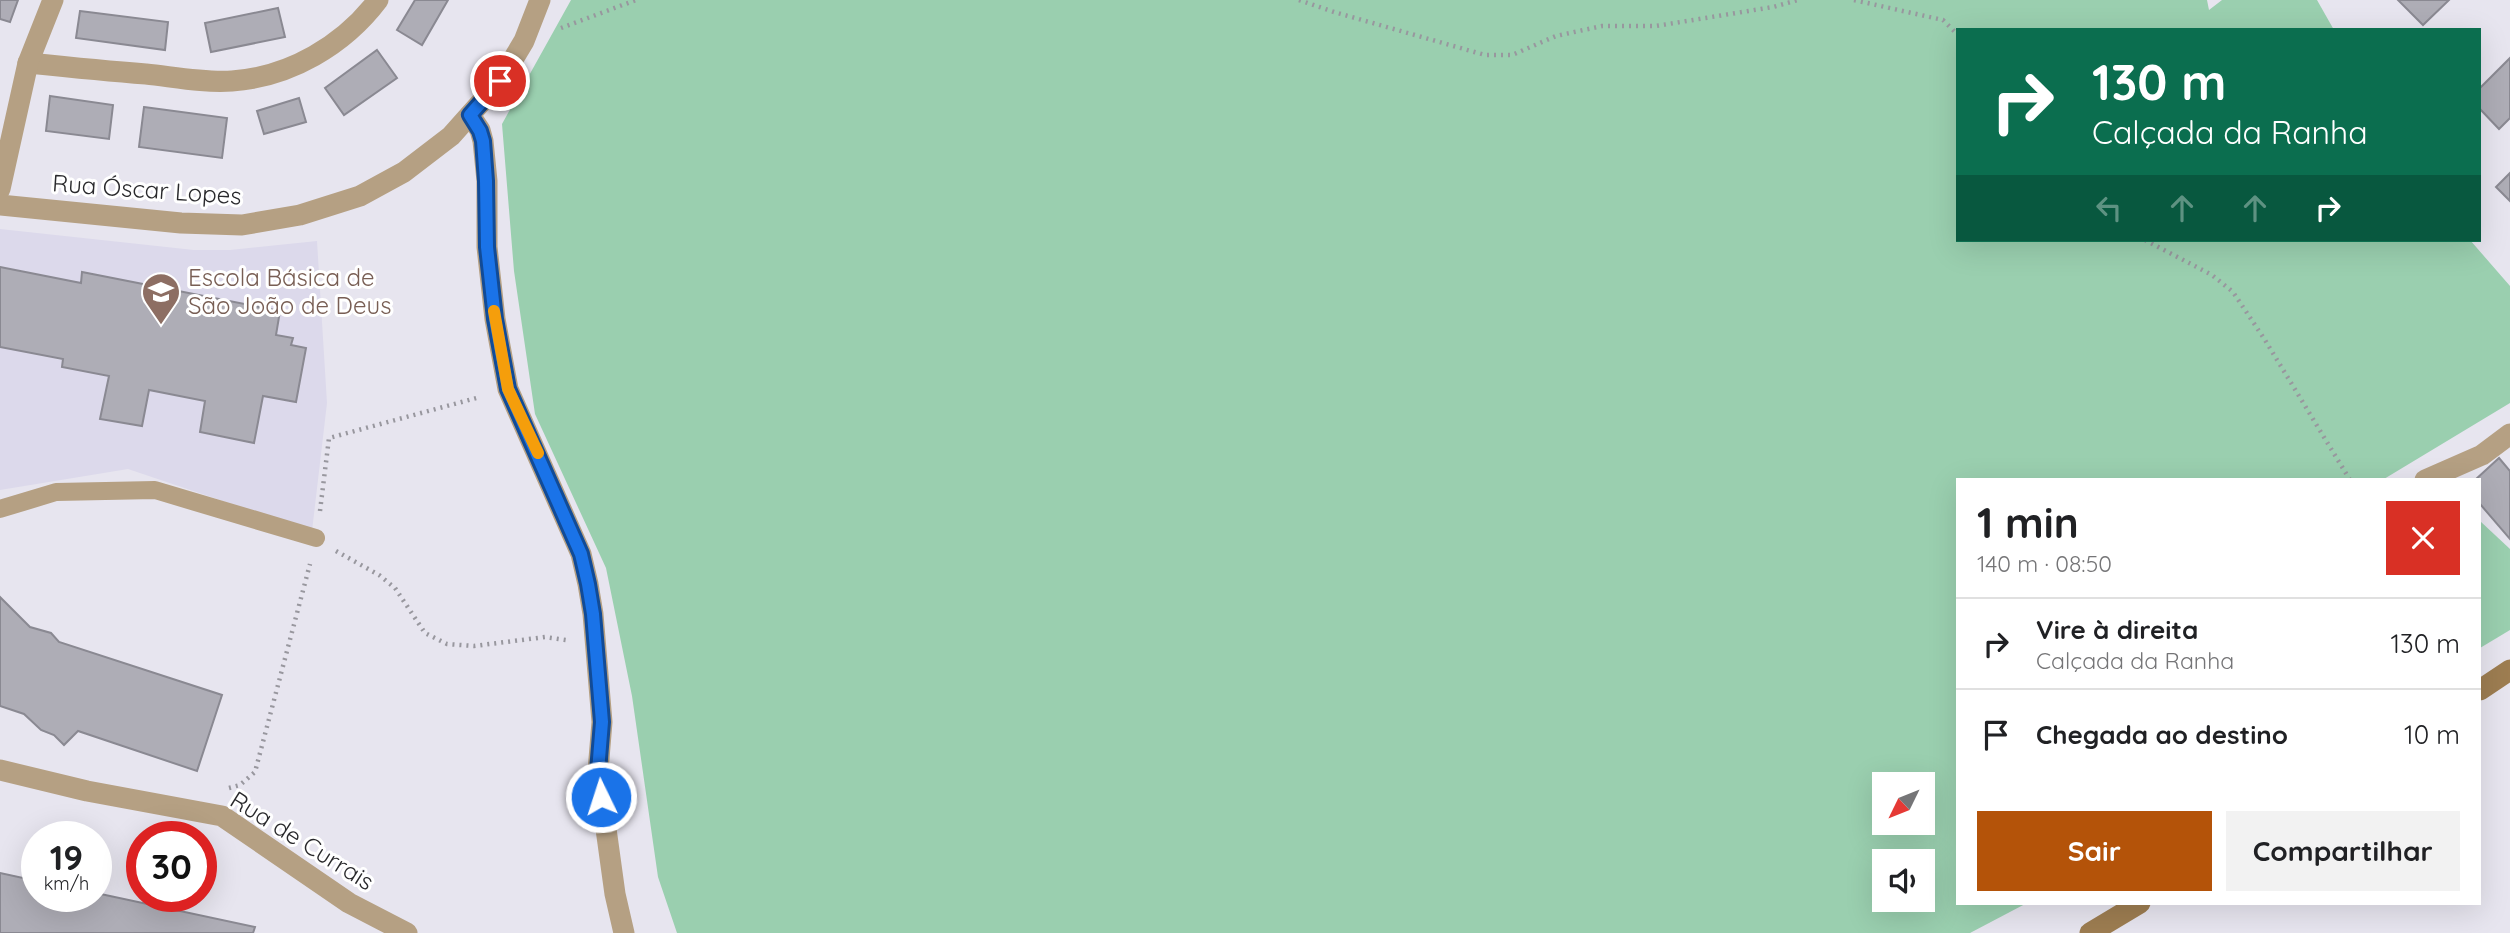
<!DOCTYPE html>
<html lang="pt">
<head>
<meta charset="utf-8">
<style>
  :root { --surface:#fff; --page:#f2f2f2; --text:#202124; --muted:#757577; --line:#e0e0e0; --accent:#b45309 }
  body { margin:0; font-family:Quicksand,sans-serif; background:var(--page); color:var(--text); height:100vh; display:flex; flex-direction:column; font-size:26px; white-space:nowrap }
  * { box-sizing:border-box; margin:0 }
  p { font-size:23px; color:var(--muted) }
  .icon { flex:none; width:38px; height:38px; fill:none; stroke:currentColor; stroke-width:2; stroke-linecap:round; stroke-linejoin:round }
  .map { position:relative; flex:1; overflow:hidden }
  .side { position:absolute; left:1956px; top:478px; width:525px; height:427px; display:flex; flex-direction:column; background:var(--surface); border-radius:0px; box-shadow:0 7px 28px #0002 }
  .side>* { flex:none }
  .top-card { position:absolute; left:1956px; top:28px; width:525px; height:214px; border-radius:0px; box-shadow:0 7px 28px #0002; background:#0b6e4f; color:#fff; overflow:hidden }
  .needle { width:46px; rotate:227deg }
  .fabs { position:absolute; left:1872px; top:772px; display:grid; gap:14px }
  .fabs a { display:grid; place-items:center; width:63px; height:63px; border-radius:0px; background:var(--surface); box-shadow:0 7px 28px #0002; font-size:35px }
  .speed { position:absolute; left:21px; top:821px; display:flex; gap:14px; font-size:35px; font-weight:700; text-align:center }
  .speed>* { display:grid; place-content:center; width:91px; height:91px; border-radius:50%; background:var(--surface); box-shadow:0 7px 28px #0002; line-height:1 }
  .speed small { font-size:18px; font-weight:400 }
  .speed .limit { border:10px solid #d22; background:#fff; color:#111 }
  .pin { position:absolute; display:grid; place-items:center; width:60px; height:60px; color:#fff; margin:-30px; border:4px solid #fff; border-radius:50%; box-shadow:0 2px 7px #0007 }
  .me { position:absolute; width:77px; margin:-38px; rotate:356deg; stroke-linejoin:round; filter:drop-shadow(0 0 5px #0008) }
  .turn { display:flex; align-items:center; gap:24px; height:147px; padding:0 21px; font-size:32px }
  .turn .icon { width:91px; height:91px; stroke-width:2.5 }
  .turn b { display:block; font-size:49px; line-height:60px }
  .lanes { display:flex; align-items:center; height:66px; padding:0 21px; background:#0003; justify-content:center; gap:35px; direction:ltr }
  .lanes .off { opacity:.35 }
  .round { display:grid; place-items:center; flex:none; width:74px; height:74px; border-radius:0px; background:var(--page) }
  .overview { display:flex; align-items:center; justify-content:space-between; height:119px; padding:0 21px }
  h1 { font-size:42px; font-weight:700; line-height:52px }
  .cta { display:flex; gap:14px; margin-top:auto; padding:14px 21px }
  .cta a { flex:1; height:80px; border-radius:0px; background:var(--accent); color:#fff; font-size:28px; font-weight:700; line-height:80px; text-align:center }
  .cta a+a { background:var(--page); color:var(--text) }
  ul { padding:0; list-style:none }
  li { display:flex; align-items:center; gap:21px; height:91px; padding:0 21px; border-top:2px solid var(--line) }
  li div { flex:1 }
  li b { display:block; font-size:26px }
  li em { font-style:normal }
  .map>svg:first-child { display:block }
</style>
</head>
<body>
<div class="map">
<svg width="2510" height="933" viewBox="0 0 2510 933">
  <rect width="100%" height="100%" fill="#e7e5ef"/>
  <polygon fill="#dcd9eb" points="0,229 194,250 230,250 317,241 327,403 312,531 128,469 0,490"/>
  <g fill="#9acfaf" fill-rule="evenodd">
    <path d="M571 0H2207L2209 10 2222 0H2317L2334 30H1958V240H2470L2510 286V403L2384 479 1958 480V903H2027L1970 933H677L658 877 632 696 606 568 535 414 514 271 502 124ZM1923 784V822H1885V784ZM1923 861V900H1885V861Z"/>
    <polygon points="2480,521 2510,549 2510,630 2480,648"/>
  </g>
  <g fill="#aeadb6" stroke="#8a8992" stroke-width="2">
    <polygon points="0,0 18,0 10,22 0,19"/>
    <polygon points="415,0 448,0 422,45 397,30"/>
    <polygon points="2398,0 2449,0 2423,25"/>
    <polygon points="278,8 285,37 211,52 205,23"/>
    <polygon points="80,11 168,22 165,50 76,38"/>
    <polygon points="377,50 397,78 344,115 325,88"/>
    <polygon points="2510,58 2510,118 2499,129 2480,109 2480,88"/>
    <polygon points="50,96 113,105 109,139 46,131"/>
    <polygon points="299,98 306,122 264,134 257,111"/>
    <polygon points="144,107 227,118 222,158 139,147"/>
    <polygon points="2510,173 2510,201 2496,187"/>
    <polygon points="0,267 81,283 82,272 280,311 276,335 293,338 291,345 306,348 296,402 263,396 254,443 200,432 205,401 149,390 142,426 100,419 109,376 62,367 63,359 0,347"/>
    <polygon points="2499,458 2510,471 2510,539 2480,504 2480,480 2475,480"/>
    <polygon points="0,597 30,627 51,633 59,642 222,695 197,771 78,731 64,745 54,735 41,730 24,714 0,706"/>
    <polygon points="0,873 37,881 37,896 96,896 96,893 255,927 253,933 0,933"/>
  </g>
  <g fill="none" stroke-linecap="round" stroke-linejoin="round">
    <g stroke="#98979e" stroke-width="4.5" stroke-dasharray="2 5" stroke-linecap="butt">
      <polyline points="1299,0 1334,12 1485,55 1512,55 1556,36 1602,26 1656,26 1773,7 1798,0"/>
      <polyline points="1854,0 1943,20 1958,35"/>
      <polyline points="561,28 636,0"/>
      <polyline points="2145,240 2212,275 2233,292 2265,340 2350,480"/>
      <polyline points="320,511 329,438 480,397"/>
      <polyline points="336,551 379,575 395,588 425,633 447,644 474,646 545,637 566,640"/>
      <polyline points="229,788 240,785 255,772 310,564"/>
    </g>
    <polyline stroke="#b5a083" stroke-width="18" points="0,509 56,492 155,490 316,538"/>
    <g stroke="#b5a083" stroke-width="21">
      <path d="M28 63C67 67 107 71 146 74 174 77 204 83 232 81 290 77 344 45 378 0"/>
      <polyline points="470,115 480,130 483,141 487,181 487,247 495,319 508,389 581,554 588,584 593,614 602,722 598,771 615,894 624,933"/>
      <polyline points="0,189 28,63 53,0"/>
      <polyline points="0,205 181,223 242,225 300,215 360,196 404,172 451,136 500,81 524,41 540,0"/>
      <polyline points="2425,480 2482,455 2510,434"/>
      <polyline points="0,770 87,791 222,816 349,903 407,933"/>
    </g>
    <g stroke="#9d7d51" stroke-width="21">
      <polyline points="2480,690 2510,670"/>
      <polyline points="2090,933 2140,903"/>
    </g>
  </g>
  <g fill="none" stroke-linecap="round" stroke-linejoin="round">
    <defs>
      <polyline id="route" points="500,81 470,115 480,131 483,141 486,181 487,247 495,319 508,389 581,554 588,584 593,614 602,722 598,771 601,797"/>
    </defs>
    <use href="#route" stroke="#114b97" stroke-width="18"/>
    <use href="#route" stroke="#1a73e8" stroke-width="12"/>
    <polyline stroke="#f59e0b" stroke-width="12" points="494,311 508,389 538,453"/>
  </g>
  <defs>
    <symbol id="school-pin" viewBox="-11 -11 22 30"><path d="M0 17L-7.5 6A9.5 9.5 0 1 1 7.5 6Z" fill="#8d6e63" stroke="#fff"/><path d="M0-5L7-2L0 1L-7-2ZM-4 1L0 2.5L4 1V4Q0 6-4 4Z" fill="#fff"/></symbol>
  </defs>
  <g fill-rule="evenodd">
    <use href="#school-pin" x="139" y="270" width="44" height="60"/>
  </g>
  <g text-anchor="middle" stroke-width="6" stroke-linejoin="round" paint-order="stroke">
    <g font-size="24" fill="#29292c" stroke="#fff">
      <text transform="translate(147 190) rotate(4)" y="8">Rua Óscar Lopes</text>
      <text transform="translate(302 841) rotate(32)" y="8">Rua de Currais</text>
    </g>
    <g font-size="24" fill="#785e54" stroke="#fff" text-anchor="start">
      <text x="188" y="286">Escola Básica de<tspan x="188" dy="28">São João de Deus</tspan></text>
    </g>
  </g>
</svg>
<div class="fabs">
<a><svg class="needle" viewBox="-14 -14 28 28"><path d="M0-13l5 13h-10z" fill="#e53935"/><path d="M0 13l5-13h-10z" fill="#757577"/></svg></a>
<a><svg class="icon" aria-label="sound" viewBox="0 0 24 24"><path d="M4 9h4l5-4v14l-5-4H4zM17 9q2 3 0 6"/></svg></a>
</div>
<div class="speed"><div>19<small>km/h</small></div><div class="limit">30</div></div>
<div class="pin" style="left:500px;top:81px;background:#d93025"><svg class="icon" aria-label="arrive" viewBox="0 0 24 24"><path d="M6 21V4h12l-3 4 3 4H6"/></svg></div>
<svg class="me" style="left:601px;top:797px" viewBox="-20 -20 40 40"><circle r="17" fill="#1a73e8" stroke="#fff" stroke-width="3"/><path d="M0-11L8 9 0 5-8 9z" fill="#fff"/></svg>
<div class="top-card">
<div class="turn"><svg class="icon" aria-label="right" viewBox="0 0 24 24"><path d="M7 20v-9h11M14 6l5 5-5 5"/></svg><div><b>130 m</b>Calçada da Ranha</div></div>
<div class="lanes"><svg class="icon off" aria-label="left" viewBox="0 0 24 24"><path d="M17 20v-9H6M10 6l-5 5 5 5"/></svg><svg class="icon off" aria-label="ahead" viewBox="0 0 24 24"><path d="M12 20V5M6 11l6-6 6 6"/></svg><svg class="icon off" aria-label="ahead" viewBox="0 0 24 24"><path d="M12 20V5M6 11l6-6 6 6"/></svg><svg class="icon" aria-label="right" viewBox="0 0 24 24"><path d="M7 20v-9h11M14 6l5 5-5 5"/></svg></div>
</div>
<section class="side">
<div class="overview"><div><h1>1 min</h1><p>140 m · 08:50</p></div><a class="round" style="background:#d93025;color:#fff"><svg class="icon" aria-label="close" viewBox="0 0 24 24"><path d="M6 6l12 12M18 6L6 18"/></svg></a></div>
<ul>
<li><svg class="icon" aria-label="right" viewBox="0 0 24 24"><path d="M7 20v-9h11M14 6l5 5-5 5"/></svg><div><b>Vire à direita</b><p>Calçada da Ranha</p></div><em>130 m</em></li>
<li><svg class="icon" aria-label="arrive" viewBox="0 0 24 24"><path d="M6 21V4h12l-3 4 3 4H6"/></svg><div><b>Chegada ao destino</b></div><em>10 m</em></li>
</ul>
<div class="cta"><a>Sair</a><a>Compartilhar</a></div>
</section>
</div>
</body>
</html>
